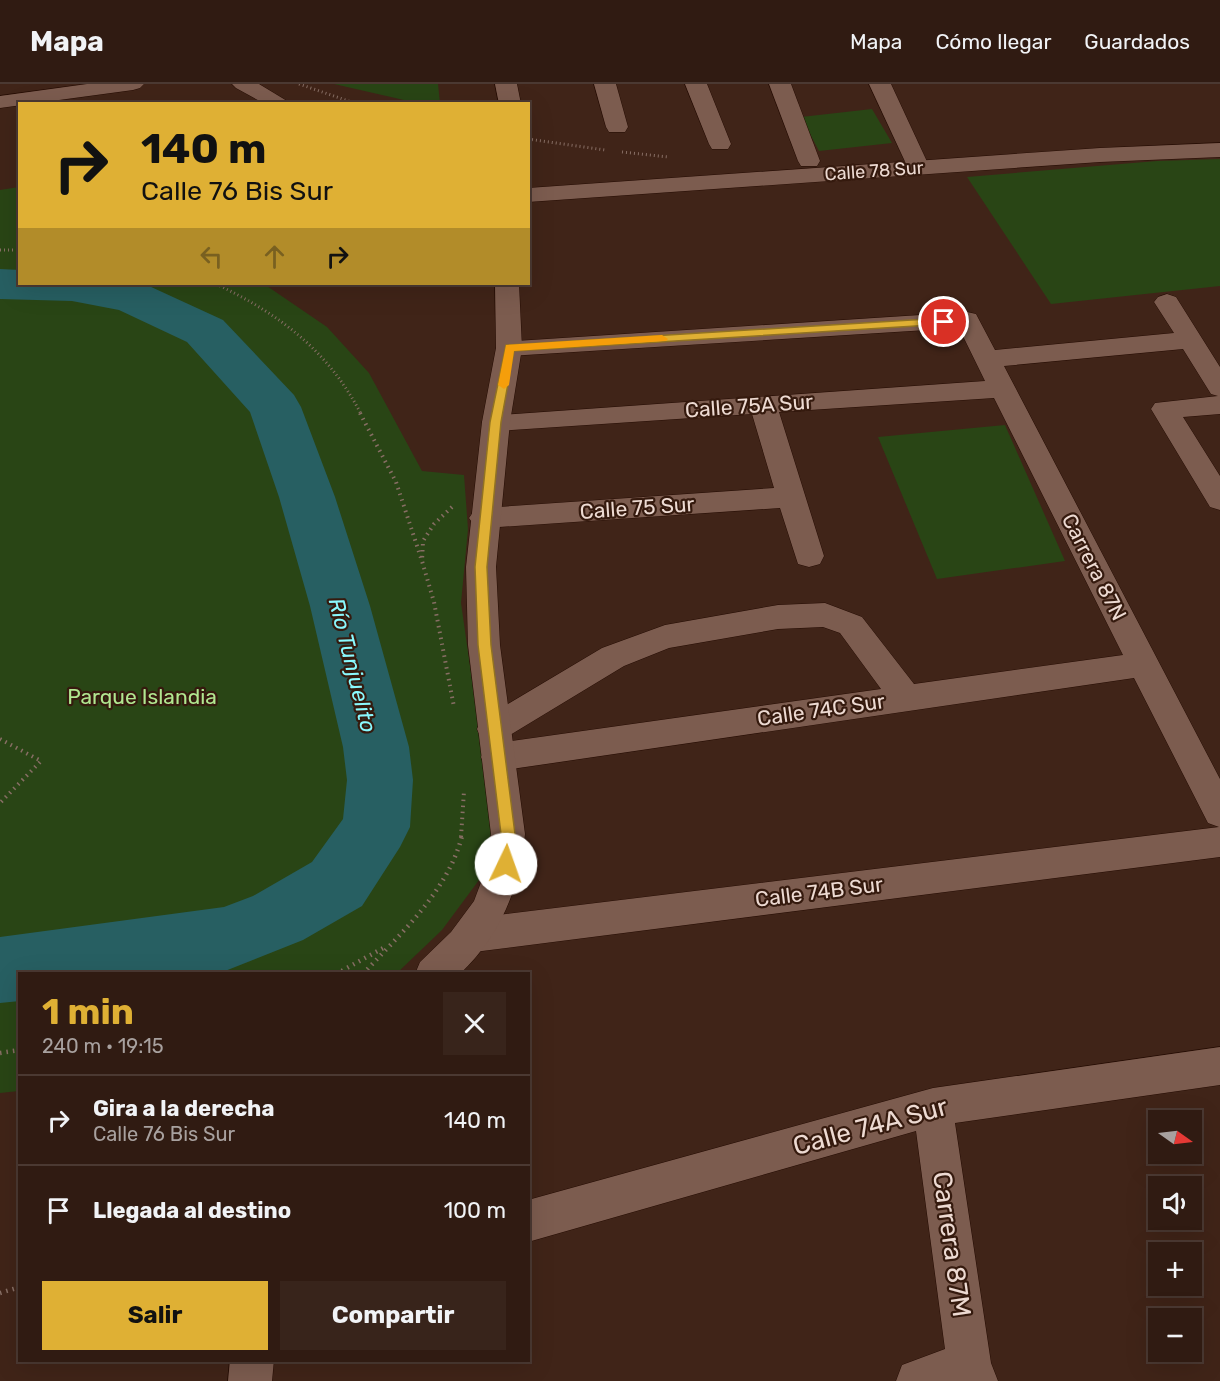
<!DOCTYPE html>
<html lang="es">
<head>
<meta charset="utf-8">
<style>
  :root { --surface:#301b12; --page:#38241b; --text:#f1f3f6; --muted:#a8a19f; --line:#4b3932; --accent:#dfb034 }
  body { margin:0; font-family:Rubik,sans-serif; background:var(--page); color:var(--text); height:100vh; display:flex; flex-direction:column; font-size:22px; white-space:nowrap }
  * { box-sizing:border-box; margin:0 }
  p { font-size:20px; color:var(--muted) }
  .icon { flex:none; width:33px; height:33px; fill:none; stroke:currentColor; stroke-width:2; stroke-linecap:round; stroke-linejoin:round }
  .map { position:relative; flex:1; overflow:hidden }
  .side { position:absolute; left:18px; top:888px; width:512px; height:390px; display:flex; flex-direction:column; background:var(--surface); border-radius:0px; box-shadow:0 6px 24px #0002,0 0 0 2px var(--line) }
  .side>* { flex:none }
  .top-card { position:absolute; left:18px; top:18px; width:512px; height:183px; border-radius:0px; box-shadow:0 6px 24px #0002,0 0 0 2px var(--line); background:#dfb034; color:#111; overflow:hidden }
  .needle { width:39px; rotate:104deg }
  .buttons { position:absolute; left:1148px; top:1026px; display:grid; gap:12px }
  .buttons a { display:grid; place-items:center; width:54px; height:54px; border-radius:0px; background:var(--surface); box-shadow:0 6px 24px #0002,0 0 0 2px var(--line); font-size:30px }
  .pin { position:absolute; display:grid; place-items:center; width:51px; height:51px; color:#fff; margin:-26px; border:3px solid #fff; border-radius:50%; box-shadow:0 2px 6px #0007 }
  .me { position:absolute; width:66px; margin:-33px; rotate:3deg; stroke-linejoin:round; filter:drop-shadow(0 0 4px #0008) }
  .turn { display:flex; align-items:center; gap:21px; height:126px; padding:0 24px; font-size:27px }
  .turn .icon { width:78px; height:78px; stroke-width:2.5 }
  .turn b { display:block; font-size:42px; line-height:51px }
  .lanes { display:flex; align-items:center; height:57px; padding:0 24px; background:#0003; justify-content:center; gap:30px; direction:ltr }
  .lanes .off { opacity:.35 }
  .round { display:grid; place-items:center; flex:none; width:63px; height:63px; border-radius:0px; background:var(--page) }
  .headline { display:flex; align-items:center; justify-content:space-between; height:102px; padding:0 24px }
  h1 { font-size:36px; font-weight:700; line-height:45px; color:var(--accent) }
  .action { display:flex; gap:12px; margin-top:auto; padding:12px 24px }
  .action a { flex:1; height:69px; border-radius:0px; background:var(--accent); color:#111; font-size:24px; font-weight:700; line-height:69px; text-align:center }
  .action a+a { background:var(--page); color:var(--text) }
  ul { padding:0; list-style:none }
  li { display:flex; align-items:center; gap:18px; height:90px; padding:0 24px; border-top:2px solid var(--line) }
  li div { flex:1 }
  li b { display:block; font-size:22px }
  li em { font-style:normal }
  header { display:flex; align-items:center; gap:36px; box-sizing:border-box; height:84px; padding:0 30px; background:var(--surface); border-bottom:2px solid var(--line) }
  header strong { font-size:28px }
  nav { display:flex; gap:33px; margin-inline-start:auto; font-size:21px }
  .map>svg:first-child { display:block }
</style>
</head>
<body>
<header>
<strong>Mapa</strong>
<nav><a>Mapa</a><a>Cómo llegar</a><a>Guardados</a></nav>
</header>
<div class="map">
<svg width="1220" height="1297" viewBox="0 0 1220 1297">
  <rect width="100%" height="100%" fill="#402418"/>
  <g fill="#294515">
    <polygon points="334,0 438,0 440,19 417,19"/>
    <polygon points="872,25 892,59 819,67 801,33"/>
    <polygon points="1220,75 1220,202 1051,220 967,93 1157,77"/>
    <polygon points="19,103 20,200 264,200 327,243 369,289 422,387 464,391 468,445 461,519 493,744 482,792 442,846 397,889 20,890 19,1007 0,1009 0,106"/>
    <polygon points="1005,341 1065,477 937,495 878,353"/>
  </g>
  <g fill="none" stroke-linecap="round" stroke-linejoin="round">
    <polygon fill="#275f62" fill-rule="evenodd" points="0,185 20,186 20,200 138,200 149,202 223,236 294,311 301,323 335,413 370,522 409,663 413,696 410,743 400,763 362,822 303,856 225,887 210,890 20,890 20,917 0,919 0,853 224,823 253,812 312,778 343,735 347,696 343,663 310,522 279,413 250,328 187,258 119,226 72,217 0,215"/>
    <defs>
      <g id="street">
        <polygon points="87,0 144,0 140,4 133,6 0,24 0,12"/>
        <polygon points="495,0 517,0 521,20 499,20"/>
        <polygon points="594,0 616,0 628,43 625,48 609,48 606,43"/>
        <polygon points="685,0 707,0 731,60 728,65 712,65 709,60"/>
        <polygon points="769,0 791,0 820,77 817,82 801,82 798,77"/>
        <polygon points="869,0 891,0 930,84 927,89 911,89 908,84"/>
        <polygon points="1167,210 1176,213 1220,283 1220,330 1183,333 1220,392 1220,426 1210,423 1151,325 1155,319 1218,312 1211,310 1183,265 1004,282 1220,695 1220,773 474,868 461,863 456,851 461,839 474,834 1219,743 1208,739 1134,594 498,687 486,683 481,673 486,663 498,659 881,605 840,549 823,543 778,545 669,564 624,582 505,654 493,658 481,654 477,645 481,636 602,564 665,541 778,521 825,519 862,533 914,600 1123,571 994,314 779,328 824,472 820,480 809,483 798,480 780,424 484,444 474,441 469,434 474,427 484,424 774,404 752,330 496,347 486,344 482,338 486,332 985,297 959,244 509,272 500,270 496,264 500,258 967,228 976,230 995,266 1174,249 1154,218 1158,213"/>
        <polygon points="1220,963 1220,1001 955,1039 991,1279 998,1297 896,1297 902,1281 945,1265 916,1047 528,1158 528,1116 933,1004"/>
      </g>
      <g id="secondary">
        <polygon points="232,0 259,0 292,20 265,20 236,4"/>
        <polygon points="1220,59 1220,73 1100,78 528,118 528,104 1100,64"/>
        <path d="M495 200H519L522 264 510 338 496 483 500 561 525 750C520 804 500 852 460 890H415L420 878 451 848 474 817 483 793 491 750 468 561 466 483 482 338 496 264Z"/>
        <polygon points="230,1276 274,1276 272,1297 228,1297"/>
      </g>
    </defs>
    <use href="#street" stroke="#250c03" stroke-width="1"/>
    <use href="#secondary" stroke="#250c03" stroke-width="1"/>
    <g stroke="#876e64" stroke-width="3" stroke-dasharray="1 3" stroke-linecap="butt">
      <polyline points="299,0 357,20"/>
      <polyline points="528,55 605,66"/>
      <polyline points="622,68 668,73"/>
      <polyline points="0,166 20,166"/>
      <path d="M216 200C279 230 328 266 361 330"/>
    </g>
    <g stroke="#876e64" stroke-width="4" stroke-dasharray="1.5 4.5" stroke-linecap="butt">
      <polyline points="360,329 396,398 421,474"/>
      <polyline points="452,423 434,440 423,457 422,477 434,518 454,623"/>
      <polyline points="0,655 41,677 0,719"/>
      <polyline points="461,753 464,707"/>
    </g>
    <g stroke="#876e64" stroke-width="4.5" stroke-dasharray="1.5 5" stroke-linecap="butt">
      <polyline points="336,890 385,863"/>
      <path d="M363 890C400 850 448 807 462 752"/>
      <polyline points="0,969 20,966"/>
      <polyline points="0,1209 20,1203"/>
    </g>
    <use href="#street" fill="#7c5c4f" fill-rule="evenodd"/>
    <use href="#secondary" fill="#7c5c4f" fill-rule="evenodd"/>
  </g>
  <polygon fill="#dfb034" stroke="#917222" stroke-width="1.5" points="944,234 948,235 948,240 514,267 501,338 487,483 491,561 515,750 513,780 506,787 501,785 499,780 501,750 478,561 475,483 490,338 506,261"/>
  <polygon fill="#f59e0b" points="662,251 668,255 666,257 514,267 509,301 504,305 498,301 506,261"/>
  <g text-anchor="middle" stroke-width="4.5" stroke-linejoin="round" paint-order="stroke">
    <g font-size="18" fill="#eddad2" stroke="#351a0e">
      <text transform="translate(874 87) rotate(-4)" y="6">Calle 78 Sur</text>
    </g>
    <g font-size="21" fill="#eddad2" stroke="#351a0e">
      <text transform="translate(749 322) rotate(-4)" y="7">Calle 75A Sur</text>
      <text transform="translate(637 424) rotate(-4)" y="7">Calle 75 Sur</text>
      <text transform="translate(1094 483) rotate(63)" y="7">Carrera 87N</text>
      <text transform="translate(821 626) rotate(-8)" y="7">Calle 74C Sur</text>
      <text transform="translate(819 808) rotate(-7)" y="7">Calle 74B Sur</text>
    </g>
    <g font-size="21" fill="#b1e790" stroke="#351a0e">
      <text x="142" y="620">Parque Islandia</text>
    </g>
    <g font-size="22" font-style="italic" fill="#8af9fe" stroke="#351a0e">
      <text transform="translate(353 581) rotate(76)" y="8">Río Tunjuelito</text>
    </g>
    <g font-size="26" fill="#eddad2" stroke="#351a0e">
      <text transform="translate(870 1042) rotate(-15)" y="9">Calle 74A Sur</text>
      <text transform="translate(952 1160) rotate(82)" y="9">Carrera 87M</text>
    </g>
  </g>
</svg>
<div class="buttons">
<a><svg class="needle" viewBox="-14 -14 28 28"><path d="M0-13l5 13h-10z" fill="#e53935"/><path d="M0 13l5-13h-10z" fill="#a8a19f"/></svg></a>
<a><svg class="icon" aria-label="sound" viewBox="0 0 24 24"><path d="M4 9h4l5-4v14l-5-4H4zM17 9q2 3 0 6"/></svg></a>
<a>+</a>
<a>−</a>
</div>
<div class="pin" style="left:944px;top:238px;background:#d93025"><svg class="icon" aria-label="arrive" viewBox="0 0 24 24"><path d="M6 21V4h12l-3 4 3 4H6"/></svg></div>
<svg class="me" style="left:506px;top:780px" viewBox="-20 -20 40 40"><circle r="19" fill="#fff"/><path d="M0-13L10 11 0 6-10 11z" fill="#dfb034"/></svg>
<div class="top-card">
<div class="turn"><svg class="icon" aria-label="right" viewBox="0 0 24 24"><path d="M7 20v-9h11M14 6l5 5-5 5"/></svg><div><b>140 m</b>Calle 76 Bis Sur</div></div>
<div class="lanes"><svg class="icon off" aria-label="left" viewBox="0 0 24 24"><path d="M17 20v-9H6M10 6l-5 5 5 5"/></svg><svg class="icon off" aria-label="ahead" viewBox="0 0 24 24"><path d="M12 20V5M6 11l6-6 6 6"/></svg><svg class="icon" aria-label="right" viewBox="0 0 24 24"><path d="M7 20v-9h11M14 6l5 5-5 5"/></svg></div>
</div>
<section class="side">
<div class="headline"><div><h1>1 min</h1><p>240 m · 19:15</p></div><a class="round"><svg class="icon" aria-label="close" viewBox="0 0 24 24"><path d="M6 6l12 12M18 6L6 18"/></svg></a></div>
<ul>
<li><svg class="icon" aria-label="right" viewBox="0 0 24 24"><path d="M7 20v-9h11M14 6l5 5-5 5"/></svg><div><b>Gira a la derecha</b><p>Calle 76 Bis Sur</p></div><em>140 m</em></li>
<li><svg class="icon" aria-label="arrive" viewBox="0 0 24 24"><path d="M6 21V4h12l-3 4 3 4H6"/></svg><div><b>Llegada al destino</b></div><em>100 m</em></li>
</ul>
<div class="action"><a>Salir</a><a>Compartir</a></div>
</section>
</div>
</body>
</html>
